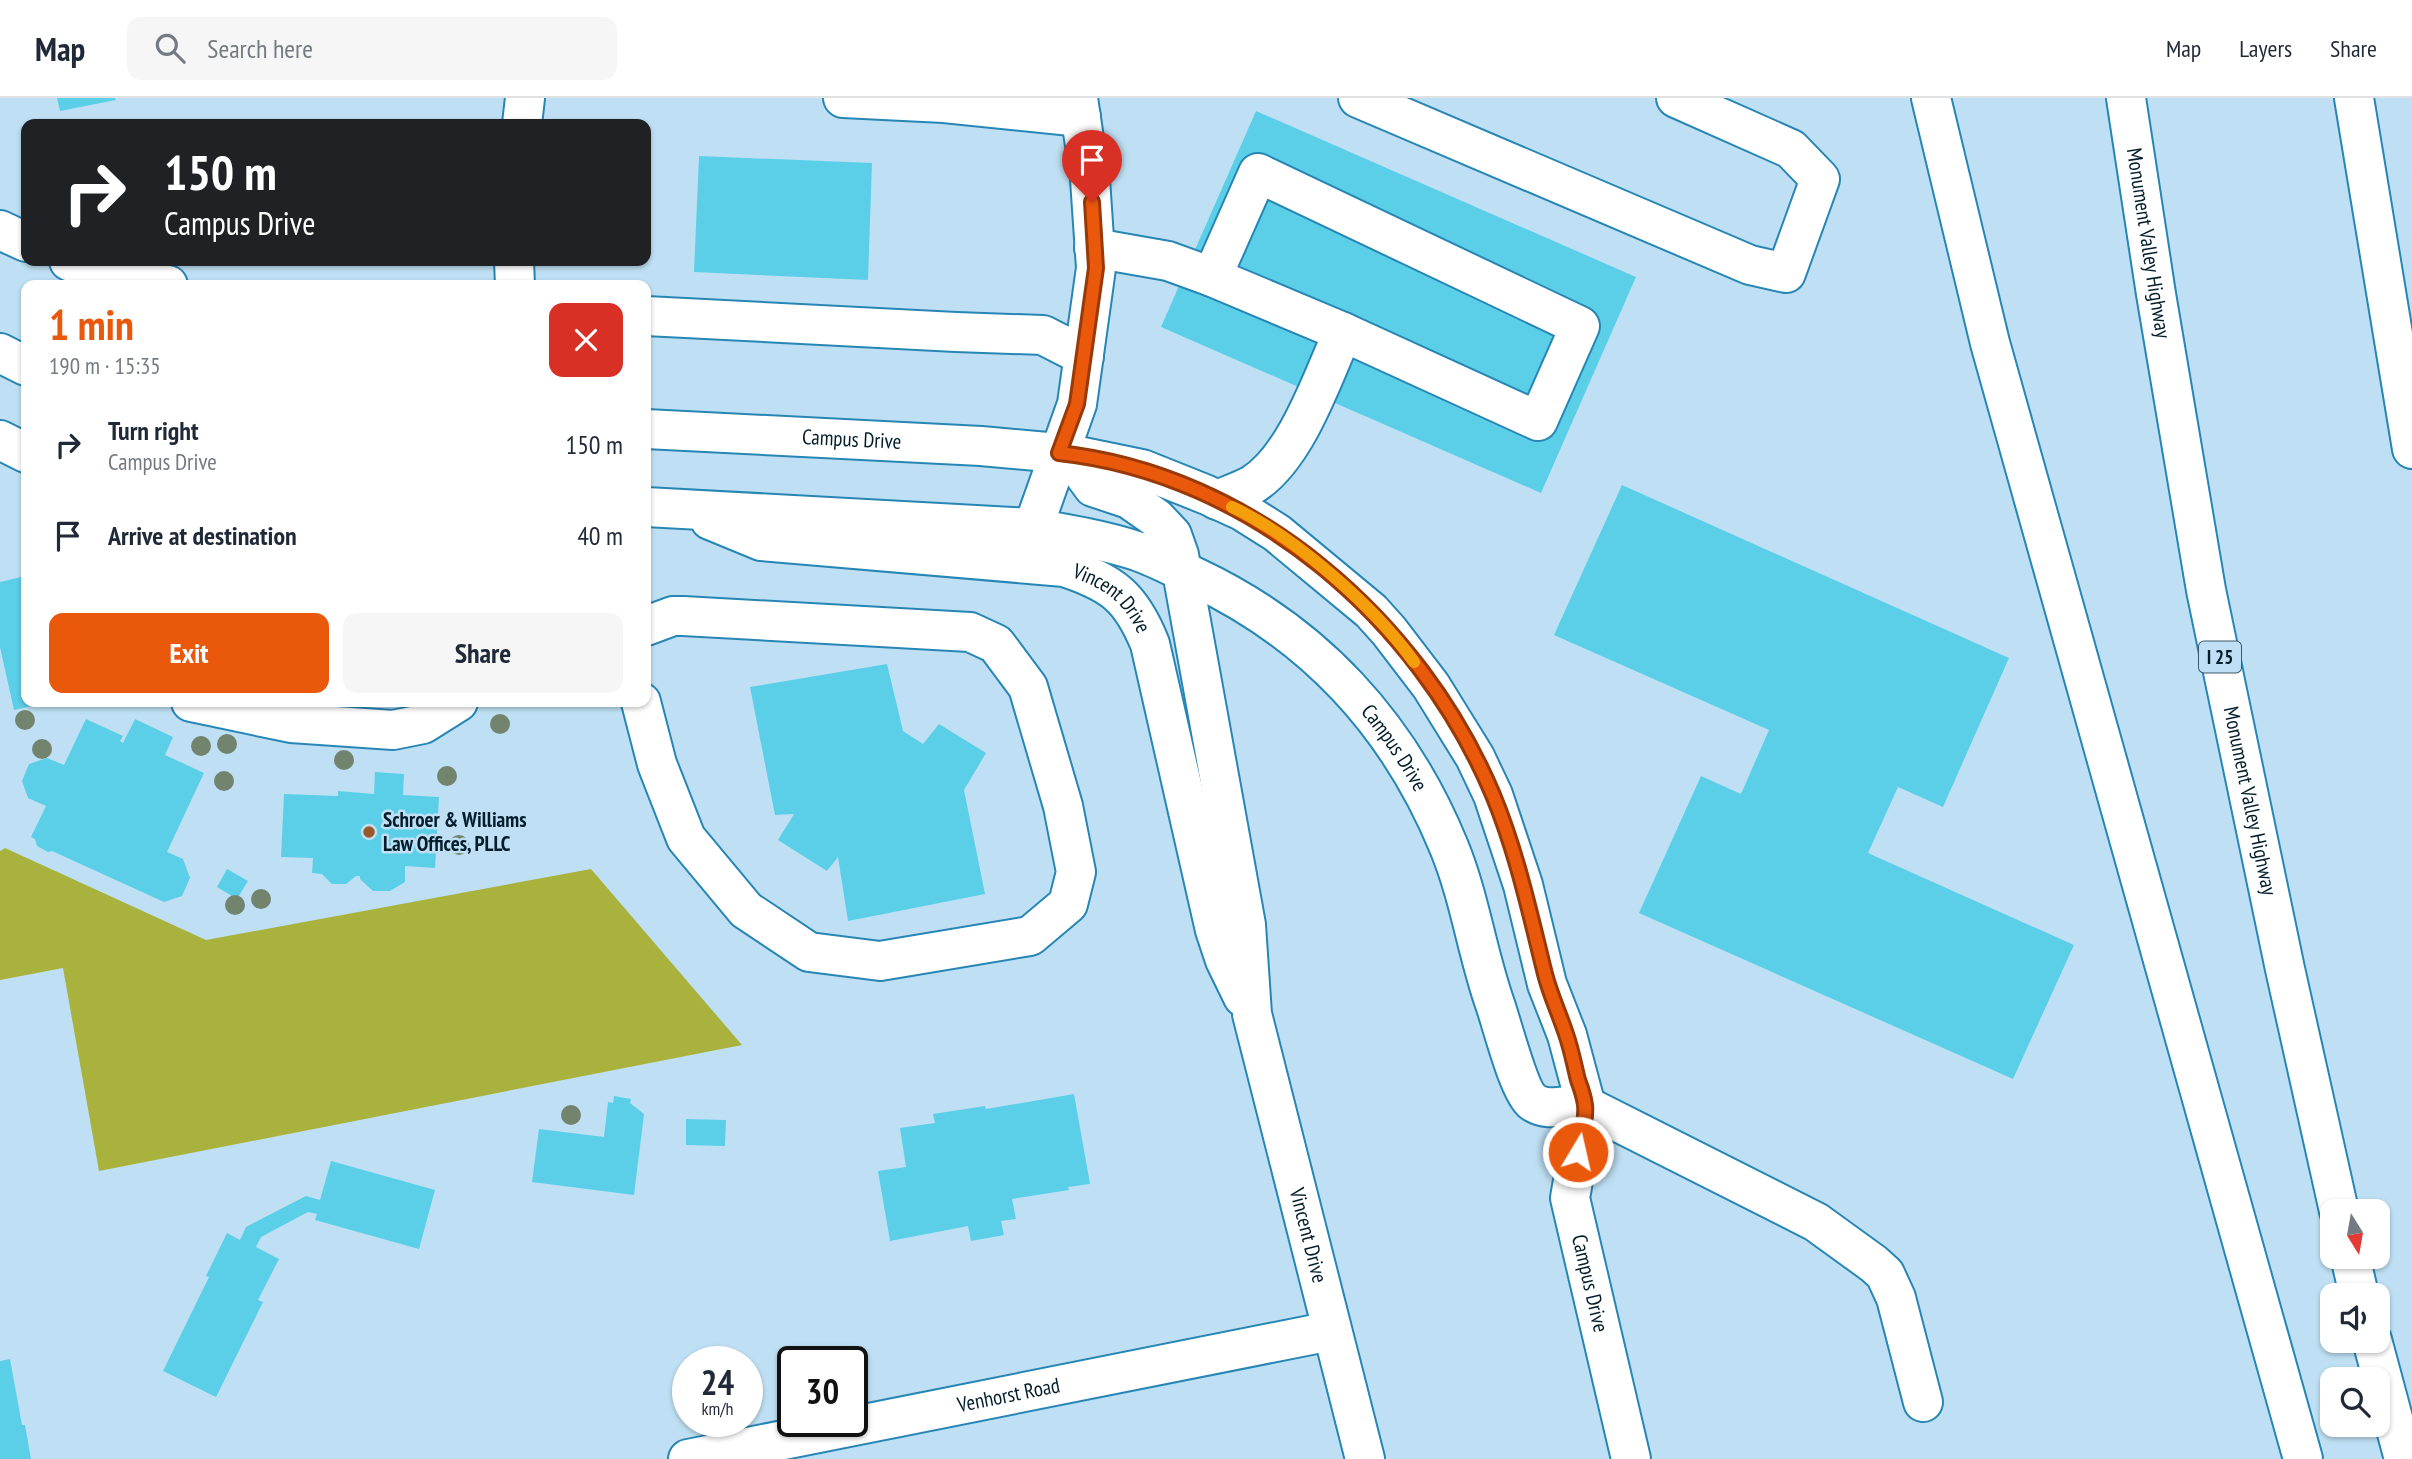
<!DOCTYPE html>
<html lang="en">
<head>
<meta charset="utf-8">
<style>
  :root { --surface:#fff; --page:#f6f6f7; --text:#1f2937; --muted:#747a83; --line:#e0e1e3; --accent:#ea580c }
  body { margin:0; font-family:"PT Sans Narrow",sans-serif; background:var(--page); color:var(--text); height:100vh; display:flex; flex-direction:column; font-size:26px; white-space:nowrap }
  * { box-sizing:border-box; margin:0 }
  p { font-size:23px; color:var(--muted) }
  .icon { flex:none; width:38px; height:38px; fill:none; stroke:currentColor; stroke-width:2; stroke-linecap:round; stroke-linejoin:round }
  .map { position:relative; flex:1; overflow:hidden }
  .side { position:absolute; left:21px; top:182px; width:630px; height:427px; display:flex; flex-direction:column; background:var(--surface); border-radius:14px; box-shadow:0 2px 5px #0004 }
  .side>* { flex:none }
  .hud { position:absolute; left:21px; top:21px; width:630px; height:147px; border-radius:14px; box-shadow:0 2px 5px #0004; background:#202124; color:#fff; overflow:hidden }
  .needle { width:46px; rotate:169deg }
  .fabs { position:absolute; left:2320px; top:1101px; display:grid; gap:14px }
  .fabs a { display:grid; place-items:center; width:70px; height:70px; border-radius:14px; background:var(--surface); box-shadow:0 2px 5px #0004; font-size:35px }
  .speed { position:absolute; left:672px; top:1248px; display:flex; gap:14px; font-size:35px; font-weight:700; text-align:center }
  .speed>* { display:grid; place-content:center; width:91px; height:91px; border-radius:50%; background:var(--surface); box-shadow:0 2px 5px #0004; line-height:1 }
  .speed small { font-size:18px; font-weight:400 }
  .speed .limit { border:4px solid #111; border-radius:10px; background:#fff; color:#111 }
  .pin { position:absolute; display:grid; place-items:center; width:60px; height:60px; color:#fff; margin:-72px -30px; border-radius:50% 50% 50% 0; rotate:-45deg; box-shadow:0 0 7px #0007 }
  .pin .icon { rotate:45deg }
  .me { position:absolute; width:77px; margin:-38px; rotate:9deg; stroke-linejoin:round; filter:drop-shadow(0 0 5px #0008) }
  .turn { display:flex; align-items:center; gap:24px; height:147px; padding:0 28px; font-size:32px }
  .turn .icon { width:91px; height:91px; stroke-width:2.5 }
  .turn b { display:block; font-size:49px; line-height:60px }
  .round { display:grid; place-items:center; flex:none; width:74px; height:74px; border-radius:14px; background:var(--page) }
  .summary { display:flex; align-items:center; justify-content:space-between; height:119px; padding:0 28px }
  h1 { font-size:42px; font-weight:700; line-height:52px; color:var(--accent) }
  .action { display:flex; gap:14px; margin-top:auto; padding:14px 28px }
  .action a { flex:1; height:80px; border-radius:14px; background:var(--accent); color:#fff; font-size:28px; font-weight:700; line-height:80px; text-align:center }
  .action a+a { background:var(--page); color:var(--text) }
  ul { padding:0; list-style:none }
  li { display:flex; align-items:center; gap:21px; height:91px; padding:0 28px }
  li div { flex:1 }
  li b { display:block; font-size:26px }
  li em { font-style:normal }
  header { display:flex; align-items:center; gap:42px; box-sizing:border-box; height:98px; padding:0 35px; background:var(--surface); border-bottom:2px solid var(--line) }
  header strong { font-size:33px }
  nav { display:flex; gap:38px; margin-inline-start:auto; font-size:24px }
  .search { width:490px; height:63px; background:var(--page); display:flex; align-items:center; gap:18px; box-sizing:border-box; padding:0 24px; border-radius:14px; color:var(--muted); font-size:26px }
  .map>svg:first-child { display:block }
</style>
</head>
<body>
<header>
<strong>Map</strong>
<div class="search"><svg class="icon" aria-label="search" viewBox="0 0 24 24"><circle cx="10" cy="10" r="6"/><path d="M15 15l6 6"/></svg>Search here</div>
<nav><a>Map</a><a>Layers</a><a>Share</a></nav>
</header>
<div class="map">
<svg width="2412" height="1361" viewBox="0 0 2412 1361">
  <rect width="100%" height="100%" fill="#bfe0f4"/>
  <polygon fill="#a8b23d" points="5,750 206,842 591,771 742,947 99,1073 63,870 0,882 0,753"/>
  <g fill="#5bcfe8">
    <polygon points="57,0 115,0 116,2 60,13"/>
    <polygon points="1256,13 1636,179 1541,395 1161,229"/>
    <polygon points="699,58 872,65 868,182 694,174"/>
    <polygon points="1622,387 2009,560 1943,709 1898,689 1868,755 2074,847 2013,981 1639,815 1701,678 1741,696 1769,632 1554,537"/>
    <polygon points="21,479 26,502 26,604 45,605 14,612 0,549 0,484"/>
    <polygon points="887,566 903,633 923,646 939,626 986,655 964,692 985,796 848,823 838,759 827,773 778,742 794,716 775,717 750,589"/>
    <polygon points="86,621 123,638 120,643 123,645 135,621 173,639 165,657 204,675 167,754 183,761 190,780 182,798 164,804 52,753 48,754 37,748 35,741 31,739 46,708 28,700 22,683 29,666 47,660 64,667"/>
    <polygon points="375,674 404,676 403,697 439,699 435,770 405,768 405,784 390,793 373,793 360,781 360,778 356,778 346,786 332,786 322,776 312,775 313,760 281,759 284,696 338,698 338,693 374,696"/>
    <polygon points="227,771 248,783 237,801 217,789"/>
    <polygon points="1074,996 1090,1086 1068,1089 1069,1092 1012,1101 1016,1121 1001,1123 1004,1137 971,1143 968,1128 890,1143 878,1073 906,1069 900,1030 935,1025 933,1016 985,1008 986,1011"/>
    <polygon points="614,998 631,1001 630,1005 644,1016 634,1097 532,1084 539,1031 604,1039 608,1004 613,1005"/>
    <polygon points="686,1021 726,1022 725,1048 686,1047"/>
    <polygon points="331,1063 435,1092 419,1151 315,1122 317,1116 308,1114 261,1139 256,1149 279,1161 258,1202 263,1204 216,1299 163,1273 209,1179 206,1178 227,1135 240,1142 246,1129 306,1098 320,1102"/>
    <polygon points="10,1261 22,1327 25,1327 31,1361 0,1361 0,1263"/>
  </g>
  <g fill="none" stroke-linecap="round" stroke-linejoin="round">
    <defs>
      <g id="minor">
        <polyline points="843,0 944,5 1081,19"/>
        <polyline points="1358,0 1750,167 1786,175 1820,81 1791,51 1676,0"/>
        <polyline points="522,26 525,0"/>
        <polygon points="1258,75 1580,228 1538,323 1343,234 1212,179"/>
        <polyline points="0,132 26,144"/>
        <polyline points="1094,150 1168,163 1212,179"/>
        <polyline points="69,163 95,175 168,187"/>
        <polyline points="514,163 515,187"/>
        <polyline points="646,218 956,234 1043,237 1084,258"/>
        <polyline points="0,255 26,268"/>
        <path id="s1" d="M646 331 981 348 1069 356 1142 371 1207 397 1242 413 1277 435 1371 513 1389 533 1431 588 1475 659 1493 697 1523 787 1547 886 1567 937 1586 1008 1570 1100 1631 1361"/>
        <polyline points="0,342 26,355"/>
        <path id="s2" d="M1069 356 1093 389 1129 401 1156 420 1172 437 1179 457 1246 827 1252 916 1365 1361"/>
        <path d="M1217 402C1229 397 1241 393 1252 387 1296 360 1322 281 1343 234"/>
        <path id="s3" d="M646 409 1033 430C1068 436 1103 442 1137 453 1157 460 1175 470 1195 479 1314 535 1399 627 1449 749 1470 800 1477 855 1495 906 1502 926 1519 994 1533 1004 1549 1015 1568 1005 1585 1008 1592 1010 1599 1015 1604 1017L1816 1124 1874 1166 1885 1176 1896 1200 1923 1304"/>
        <path id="s4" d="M710 422 761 443 1064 469C1113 485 1131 499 1150 546L1215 832 1225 862 1243 899"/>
        <polyline points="1033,430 1077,306 1096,170 1090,81 1078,0"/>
        <polyline points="191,604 291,625 393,632 423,626 458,604"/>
        <polyline points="641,604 657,666 686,740 746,812 809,854 880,863 1030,838 1068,806 1076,774 1063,708 1028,589 996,546 970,534 683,518 673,518 646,528"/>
        <path id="s5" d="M688 1361 1331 1233"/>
      </g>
      <g id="highway">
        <polyline points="1931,0 1990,245 2303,1361"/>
        <path id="s6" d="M2126 0 2156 196 2206 492 2285 871 2339 1113"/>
        <polyline points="2354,0 2412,351"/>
        <polyline points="2350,1158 2359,1197"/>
        <polyline points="2372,1242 2404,1361"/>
      </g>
    </defs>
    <use href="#minor" stroke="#2786b4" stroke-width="42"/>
    <use href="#highway" stroke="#2786b4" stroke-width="42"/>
    <use href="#minor" stroke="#fff" stroke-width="38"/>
    <use href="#highway" stroke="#fff" stroke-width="38"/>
  </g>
  <g fill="#72836e">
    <circle cx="25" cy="622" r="10"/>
    <circle cx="500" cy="626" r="10"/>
    <circle cx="227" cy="646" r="10"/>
    <circle cx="201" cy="648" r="10"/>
    <circle cx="42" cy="651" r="10"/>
    <circle cx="344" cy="662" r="10"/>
    <circle cx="447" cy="678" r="10"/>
    <circle cx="224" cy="683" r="10"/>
    <circle cx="459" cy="747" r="10"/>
    <circle cx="261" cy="801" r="10"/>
    <circle cx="235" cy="807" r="10"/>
    <circle cx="571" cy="1017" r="10"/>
  </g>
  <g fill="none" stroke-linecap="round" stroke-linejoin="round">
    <defs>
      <path id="route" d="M1092 104 1096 170 1077 306 1059 355C1252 376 1419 521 1493 697 1517 755 1530 816 1545 876 1550 896 1559 915 1566 936 1571 950 1574 966 1578 982 1581 990 1584 999 1585 1007 1587 1022 1580 1040 1578 1054"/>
    </defs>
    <use href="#route" stroke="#983908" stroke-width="18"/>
    <use href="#route" stroke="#ea580c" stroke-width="12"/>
    <path stroke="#f59e0b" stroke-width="12" d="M1232 409C1294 438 1374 508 1414 564"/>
  </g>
  <circle fill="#9b5927" stroke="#bfe0f4" stroke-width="2.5" cx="369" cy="734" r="7"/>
  <g text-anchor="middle" stroke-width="5" stroke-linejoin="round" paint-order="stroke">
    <rect fill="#bfe0f4" stroke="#3b5868" stroke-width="2" x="2199" y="543.5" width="42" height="31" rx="5"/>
    <g font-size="19" font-weight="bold" fill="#021e2c">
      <text x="2220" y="566">I 25</text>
    </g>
    <g font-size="21" fill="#021e2c" stroke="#bfe0f4">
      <text dy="7" stroke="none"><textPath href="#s6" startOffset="147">Monument Valley Highway</textPath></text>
      <text dy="7" stroke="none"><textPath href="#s1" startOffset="206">Campus Drive</textPath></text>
      <text dy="7" stroke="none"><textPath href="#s4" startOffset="418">Vincent Drive</textPath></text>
      <text dy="7" stroke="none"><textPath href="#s3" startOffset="824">Campus Drive</textPath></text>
      <text dy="7" stroke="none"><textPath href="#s6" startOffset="714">Monument Valley Highway</textPath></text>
      <text dy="7" stroke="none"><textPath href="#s2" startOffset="850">Vincent Drive</textPath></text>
      <text dy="7" stroke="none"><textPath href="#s1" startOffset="1498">Campus Drive</textPath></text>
      <text dy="7" stroke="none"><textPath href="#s5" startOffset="327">Venhorst Road</textPath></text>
    </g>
    <g font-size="21" font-weight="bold" fill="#021e2c" stroke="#bfe0f4" text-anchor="start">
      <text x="383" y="729">Schroer &amp; Williams<tspan x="383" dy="24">Law Offices, PLLC</tspan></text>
    </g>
  </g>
</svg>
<div class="fabs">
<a><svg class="needle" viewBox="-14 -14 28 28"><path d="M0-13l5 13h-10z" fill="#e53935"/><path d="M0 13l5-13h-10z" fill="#747a83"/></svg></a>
<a><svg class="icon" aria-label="sound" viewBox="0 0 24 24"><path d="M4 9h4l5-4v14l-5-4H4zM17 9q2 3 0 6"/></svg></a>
<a><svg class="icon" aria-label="search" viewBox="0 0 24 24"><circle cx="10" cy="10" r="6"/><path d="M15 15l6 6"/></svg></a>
</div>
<div class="speed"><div>24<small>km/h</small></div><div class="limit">30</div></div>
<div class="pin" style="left:1092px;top:104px;background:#d93025"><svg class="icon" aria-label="arrive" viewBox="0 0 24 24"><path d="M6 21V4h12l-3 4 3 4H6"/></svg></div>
<svg class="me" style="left:1578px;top:1054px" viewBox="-20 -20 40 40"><circle r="17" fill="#ea580c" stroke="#fff" stroke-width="3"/><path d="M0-11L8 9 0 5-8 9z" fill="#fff"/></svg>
<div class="hud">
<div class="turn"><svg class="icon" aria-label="right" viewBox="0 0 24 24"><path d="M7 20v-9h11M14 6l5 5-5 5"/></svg><div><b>150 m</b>Campus Drive</div></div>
</div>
<section class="side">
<div class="summary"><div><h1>1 min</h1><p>190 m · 15:35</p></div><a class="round" style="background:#d93025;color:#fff"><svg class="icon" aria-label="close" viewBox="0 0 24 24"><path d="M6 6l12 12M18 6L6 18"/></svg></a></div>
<ul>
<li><svg class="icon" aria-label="right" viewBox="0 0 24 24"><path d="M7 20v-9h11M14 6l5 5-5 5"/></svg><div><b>Turn right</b><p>Campus Drive</p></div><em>150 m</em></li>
<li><svg class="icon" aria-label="arrive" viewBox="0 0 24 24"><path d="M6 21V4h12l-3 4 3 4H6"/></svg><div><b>Arrive at destination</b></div><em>40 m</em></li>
</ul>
<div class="action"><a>Exit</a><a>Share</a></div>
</section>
</div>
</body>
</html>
